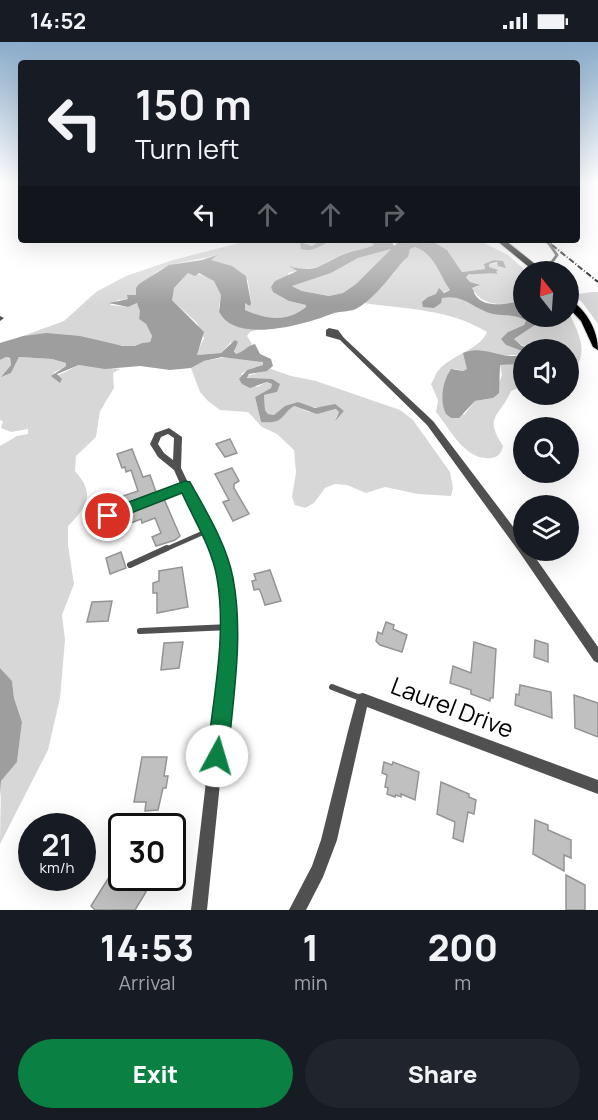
<!DOCTYPE html>
<html lang="en">
<head>
<meta charset="utf-8">
<style>
  :root { --surface:#171b24; --page:#20242c; --text:#f1f3f6; --muted:#9ea1a6; --accent:#0b8043 }
  body { margin:0; font-family:Manrope,sans-serif; background:var(--page); color:var(--text); height:100vh; display:flex; flex-direction:column; font-size:22px; white-space:nowrap }
  * { box-sizing:border-box; margin:0 }
  p { font-size:20px; color:var(--muted) }
  .icon { flex:none; width:33px; height:33px; fill:none; stroke:currentColor; stroke-width:2; stroke-linecap:round; stroke-linejoin:round }
  .map { position:relative; height:868px; overflow:hidden }
  .side { display:flex; flex-direction:column; background:var(--surface); flex:1 }
  .side>* { flex:none }
  .guide { position:absolute; left:18px; top:18px; width:562px; height:183px; border-radius:6px; box-shadow:0 6px 24px #0002; background:#171b24; color:var(--text); overflow:hidden }
  .needle { width:39px; rotate:343deg }
  .controls { position:absolute; left:513px; top:219px; display:grid; gap:12px }
  .controls a { display:grid; place-items:center; width:66px; height:66px; border-radius:50%; background:var(--surface); box-shadow:0 6px 24px #0002; font-size:30px }
  .speed { position:absolute; left:18px; top:771px; display:flex; gap:12px; font-size:30px; font-weight:700; text-align:center }
  .speed>* { display:grid; place-content:center; width:78px; height:78px; border-radius:50%; background:var(--surface); box-shadow:0 6px 24px #0002; line-height:1 }
  .speed small { font-size:15px; font-weight:400 }
  .speed .limit { border:3px solid #111; border-radius:9px; background:#fff; color:#111 }
  .pin { position:absolute; display:grid; place-items:center; width:51px; height:51px; color:#fff; margin:-26px; border:3px solid #fff; border-radius:50%; box-shadow:0 2px 6px #0007 }
  .me { position:absolute; width:66px; margin:-33px; rotate:6deg; stroke-linejoin:round; filter:drop-shadow(0 0 4px #0008) }
  .turn { display:flex; align-items:center; gap:21px; height:126px; padding:0 18px; font-size:27px }
  .turn .icon { width:78px; height:78px; stroke-width:2.5 }
  .turn b { display:block; font-size:42px; line-height:51px }
  .lanes { display:flex; align-items:center; height:57px; padding:0 18px; background:#0003; justify-content:center; gap:30px; direction:ltr }
  .lanes .off { opacity:.35 }
  .eta { display:flex; justify-content:space-evenly; align-items:center; height:102px; text-align:center }
  .eta b { font-size:36px; font-weight:800; line-height:42px }
  .cta { display:flex; gap:12px; margin-top:auto; padding:12px 18px }
  .cta a { flex:1; height:69px; border-radius:36px; background:var(--accent); color:#fff; font-size:24px; font-weight:800; line-height:69px; text-align:center }
  .cta a+a { background:var(--page); color:var(--text) }
  .status { display:flex; justify-content:space-between; align-items:center; height:42px; padding:0 30px; background:var(--surface); direction:ltr }
  .status svg { height:16px; fill:currentColor }
  .map>svg:first-child { display:block }
</style>
</head>
<body>
<div class="status"><b>14:52</b><svg viewBox="0 0 49 12"><path d="M0 12V9h3v3zM5 12V6h3v6zM10 12V3h3v9zM15 12V0h3v12zM26 1h20v11H26zM47 4h2v5h-2z"/></svg></div>
<div class="map">
<svg width="598" height="868" viewBox="0 0 598 868">
  <rect width="100%" height="100%" fill="#fff"/>
  <g fill="#d7d7d7">
    <path d="M251 198 322 199 312 204 303 201 301 207C316 204 364 191 374 203 365 207 355 208 346 211 324 219 318 232 292 225L297 229 288 231 289 259 306 263V265C286 281 266 277 245 268V261H251L248 239 241 230 210 218 216 213C178 224 160 216 136 253H130L129 257 118 258 110 263 128 265 137 261 141 269 139 277 146 282 152 294 150 300 142 301 135 305C96 302 63 287 23 294L64 279 96 250 126 234 173 218Z"/>
    <path d="M425 198H478L508 213 526 229 524 230 523 257C505 265 482 265 472 246L479 244 470 240 466 234 469 232C477 232 488 233 488 222L498 221 499 218 484 222 485 227 462 230 447 208Z"/>
    <path d="M415 205C435 212 439 233 450 248L428 255 457 254 483 269 518 275 526 279 524 283 508 290 506 303 522 309V313H500L463 329 455 327 449 329 443 353 464 373 475 359 493 356 502 333 500 323 523 322V344L511 349C500 375 483 374 503 404 501 411 499 415 491 416 465 419 450 387 436 370L438 358 431 342C434 338 435 332 438 329 450 313 480 308 487 290 450 267 405 267 363 261L394 231 402 219 407 215 410 207Z"/>
    <polygon points="391,207 356,242 343,251 329,254 302,249 292,244 331,231 358,216"/>
    <path d="M188 231C202 231 222 238 221 255 220 261 218 264 219 270 227 285 243 285 259 287L250 290 247 294 252 302 244 310 236 312 231 300 221 311 196 313 204 296 197 281 171 257 174 246Z"/>
    <polygon points="591,250 598,250 598,282 582,260 573,253"/>
    <path d="M569 270C582 300 589 310 569 338L568 308C550 307 527 311 514 297L532 285 534 280 527 275 568 274Z"/>
    <path d="M232 314 263 319 264 323 247 328 241 332 257 345 267 340 272 342 271 346 255 355 261 380 294 364 309 370H325L337 367 339 370 335 377 344 369C325 360 328 368 313 365 292 362 291 359 274 373L268 372 265 368 264 353 277 350 272 337 251 338 247 334 271 327 291 334 316 339 400 368 413 378 450 430 453 446 451 454 418 452 385 445 366 451 347 443 335 442 325 446 314 461 305 466 295 463 292 455 296 431 294 408 277 392 262 385 248 370 220 368 208 359 200 350 191 326 204 319Z"/>
    <path d="M6 315 10 317 11 323 2 334 11 331 19 315 52 317 66 321V324L53 331 57 334 79 323 120 327 113 331 114 346 100 369 96 395 76 414 75 429C96 452 87 465 68 484V503L74 542 62 573 65 598 60 656 48 708 0 802 1 739 17 720 22 680 14 656 12 639 0 626V404L17 394 28 392V387L11 390 1 386 3 379 0 378V318Z"/>
  </g>
  <g fill="#9e9e9e" fill-rule="evenodd">
    <path d="M321 198H391L394 204 401 198H425L435 201 447 208 462 230 485 227 484 222 494 218 503 219 506 226 498 224 497 220 489 222V225L498 228 496 230 498 232C487 230 479 233 469 232L466 235 470 240 480 243 472 246C474 248 474 252 476 254 485 267 512 262 523 257L524 274 527 275 535 283 514 297 522 304 538 307 524 308 523 322 500 323 499 351 493 356 475 359 459 376H451L446 372C439 359 443 338 451 327L463 329 467 327 463 311C483 302 501 318 522 313V309L506 303 501 297 508 290 524 283 526 279C517 272 504 274 493 272 472 267 465 252 442 256L441 261 434 266 423 265 422 260 428 255 436 252 439 246 444 251 450 248C439 233 435 212 415 205L410 207 408 215C402 219 400 223 396 228 385 241 371 259 356 267 349 270 341 269 334 271 307 282 236 303 219 270L221 253 214 239 199 231 195 234 188 231 174 246 172 258 204 290 197 313 221 311 235 298 238 300 234 309 236 312C244 310 248 303 255 302L260 312 271 317 273 324 267 329 249 332 247 336 272 337 280 342 277 350 264 353 265 368 268 372 274 373 285 364 298 360 315 366 335 362 344 369 335 379 339 370 336 367 317 372 294 364C280 373 285 382 261 380L255 355 271 346 272 342 267 340 250 346 242 342 239 337 247 328 263 323V320L222 315 204 319 191 326 170 328 140 324 105 327 79 323 57 332 62 337 60 341 51 334 66 324V321L52 317 19 315 11 331 1 335 11 323 10 316 6 315 0 318V301L23 294 46 291 80 294 123 304H135L142 301 150 300 152 294 146 282 139 277 140 269 137 261 128 265 109 261 128 257 127 253H136V246L139 242 169 223 202 218 217 213 211 218 232 224 246 234 251 261 250 264 245 261V268C266 277 286 281 306 265V263L289 259 273 250 271 245 275 239 297 229 289 224C318 233 322 220 347 211 356 208 365 207 374 203 368 196 341 197 332 199 321 202 314 211 301 207L300 200 312 204ZM391 207 356 242 343 251 329 254 302 249 292 244 331 231 358 216Z"/>
    <polygon points="0,626 12,639 14,656 22,680 17,720 1,739 0,755"/>
  </g>
  <g fill="#c0c0c0" stroke="#949494" stroke-width="1.5">
    <polygon points="230,397 237,411 225,415 216,402"/>
    <polygon points="132,407 143,435 150,433 156,450 116,465 114,457 138,449 131,428 126,430 125,425 122,426 117,412"/>
    <polygon points="232,426 239,439 234,442 234,446 249,472 233,479 223,460 229,458 215,432"/>
    <polygon points="164,457 180,494 175,498 156,504 152,495 161,491 155,476 142,481 141,477 123,484 125,489 108,496 104,483 119,474"/>
    <polygon points="121,510 126,526 110,532 106,516"/>
    <polygon points="182,525 188,565 157,571 157,551 153,551 153,541 159,539 159,529"/>
    <polygon points="270,528 281,559 265,563 261,551 259,547 254,548 252,539 256,538 254,532"/>
    <polygon points="112,559 108,579 87,580 92,560"/>
    <polygon points="386,580 394,583 393,587 407,593 402,610 380,603 376,599 378,590 382,592"/>
    <polygon points="535,598 548,602 548,620 534,615"/>
    <polygon points="183,600 179,626 161,628 164,601"/>
    <polygon points="474,600 496,607 493,656 490,656 490,659 471,652 471,648 450,641 453,624 471,631"/>
    <polygon points="520,643 551,650 552,676 515,663 516,652 519,653"/>
    <polygon points="574,653 598,661 598,695 575,686"/>
    <polygon points="142,715 167,715 164,734 168,734 166,746 163,746 158,768 145,769 146,760 134,760"/>
    <polygon points="384,720 392,723 393,720 419,730 415,758 401,752 401,755 396,753 395,755 387,752 388,746 385,745 387,733 382,731"/>
    <polygon points="441,740 469,752 469,755 476,758 474,772 468,770 463,800 453,796 455,780 437,772"/>
    <polygon points="535,778 548,783 548,788 571,798 571,816 564,813 564,829 533,812"/>
    <polygon points="116,824 122,830 122,836 131,836 146,850 135,868 95,868 91,864"/>
    <polygon points="566,833 585,843 585,868 566,868"/>
  </g>
  <g fill="none" stroke-linecap="round" stroke-linejoin="round">
    <defs>
      <g id="primary">
        <polygon points="496,198 505,198 545,230 535,230"/>
        <path d="M568 256C586 267 598 288 598 308L593 305 581 279 568 265Z"/>
      </g>
    </defs>
    <use href="#primary" stroke="#dbdbdb" stroke-width="2"/>
    <polyline stroke="#505050" stroke-width="2" points="543,198 552,204"/>
    <polyline stroke="#505050" stroke-width="3" points="537,226 552,220 557,213 550,203"/>
    <g stroke="#505050" stroke-width="4.5">
      <polyline points="88,481 185,444"/>
      <polyline points="164,508 207,489"/>
    </g>
    <g stroke="#505050" stroke-width="6">
      <polyline points="130,523 167,506"/>
      <polyline points="140,589 230,585"/>
      <polyline points="332,645 363,657"/>
    </g>
    <g fill="#505050" fill-rule="evenodd">
      <polygon points="0,274 4,276 0,279"/>
      <polygon points="329,286 338,288 344,296 433,379 524,499 524,508 530,508 598,605 598,621 594,619 520,511 427,383 340,298 326,294 326,288"/>
      <path d="M169 386 182 395 181 426 209 484 226 525 232 552 236 585 207 868H191L224 585 219 538 205 498 174 428 158 415 150 402 155 391ZM168 392 174 396 173 418 164 411 158 402 161 395Z"/>
      <polygon points="363,651 598,738 598,752 367,665 337,798 323,835 306,868 289,868 312,824 321,798 348,689 358,652"/>
    </g>
    <use href="#primary" fill="#000" fill-rule="evenodd"/>
    <polyline stroke="#000" stroke-width="1.5" stroke-dasharray="4.5 1.5 1 1.5" stroke-linecap="butt" points="546,198 554,204"/>
    <polyline stroke="#000" stroke-width="2" stroke-dasharray="6 2 1 2" stroke-linecap="butt" points="552,203 598,240"/>
  </g>
  <linearGradient id="sky" x2="0" y2="1"><stop stop-color="#8aabca"/><stop offset="0.54" stop-color="#fff"/><stop offset="1" stop-color="#fff" stop-opacity="0"/></linearGradient>
  <rect width="598" height="263" fill="url(#sky)"/>
  <path fill="#0b8043" stroke="#07532c" stroke-width="1.5" d="M185 439 190 440C206 469 227 503 233 536 244 594 233 655 228 714L224 721 217 724 210 721 207 714C213 656 227 594 217 536 212 506 194 478 182 451L108 480 102 478 100 474 102 470Z"/>
  <g text-anchor="middle" stroke-width="4.5" stroke-linejoin="round" paint-order="stroke">
    <g font-size="24" fill="#000" stroke="#fff">
      <text transform="translate(452 666) rotate(21)" y="8">Laurel Drive</text>
    </g>
  </g>
</svg>
<div class="controls">
<a><svg class="needle" viewBox="-14 -14 28 28"><path d="M0-13l5 13h-10z" fill="#e53935"/><path d="M0 13l5-13h-10z" fill="#9ea1a6"/></svg></a>
<a><svg class="icon" aria-label="sound" viewBox="0 0 24 24"><path d="M4 9h4l5-4v14l-5-4H4zM17 9q2 3 0 6"/></svg></a>
<a><svg class="icon" aria-label="search" viewBox="0 0 24 24"><circle cx="10" cy="10" r="6"/><path d="M15 15l6 6"/></svg></a>
<a><svg class="icon" aria-label="layers" viewBox="0 0 24 24"><path d="M12 4l9 5-9 5-9-5zM3 14l9 5 9-5"/></svg></a>
</div>
<div class="speed"><div>21<small>km/h</small></div><div class="limit">30</div></div>
<div class="pin" style="left:108px;top:474px;background:#d93025"><svg class="icon" aria-label="arrive" viewBox="0 0 24 24"><path d="M6 21V4h12l-3 4 3 4H6"/></svg></div>
<svg class="me" style="left:217px;top:714px" viewBox="-20 -20 40 40"><circle r="19" fill="#fff"/><path d="M0-13L10 11 0 6-10 11z" fill="#0b8043"/></svg>
<div class="guide">
<div class="turn"><svg class="icon" aria-label="left" viewBox="0 0 24 24"><path d="M17 20v-9H6M10 6l-5 5 5 5"/></svg><div><b>150 m</b>Turn left</div></div>
<div class="lanes"><svg class="icon" aria-label="left" viewBox="0 0 24 24"><path d="M17 20v-9H6M10 6l-5 5 5 5"/></svg><svg class="icon off" aria-label="ahead" viewBox="0 0 24 24"><path d="M12 20V5M6 11l6-6 6 6"/></svg><svg class="icon off" aria-label="ahead" viewBox="0 0 24 24"><path d="M12 20V5M6 11l6-6 6 6"/></svg><svg class="icon off" aria-label="right" viewBox="0 0 24 24"><path d="M7 20v-9h11M14 6l5 5-5 5"/></svg></div>
</div>
</div>
<section class="side">
<div class="eta">
<div><b>14:53</b><p>Arrival</p></div>
<div><b>1</b><p>min</p></div>
<div><b>200</b><p>m</p></div>
</div>
<div class="cta"><a>Exit</a><a>Share</a></div>
</section>
</body>
</html>
